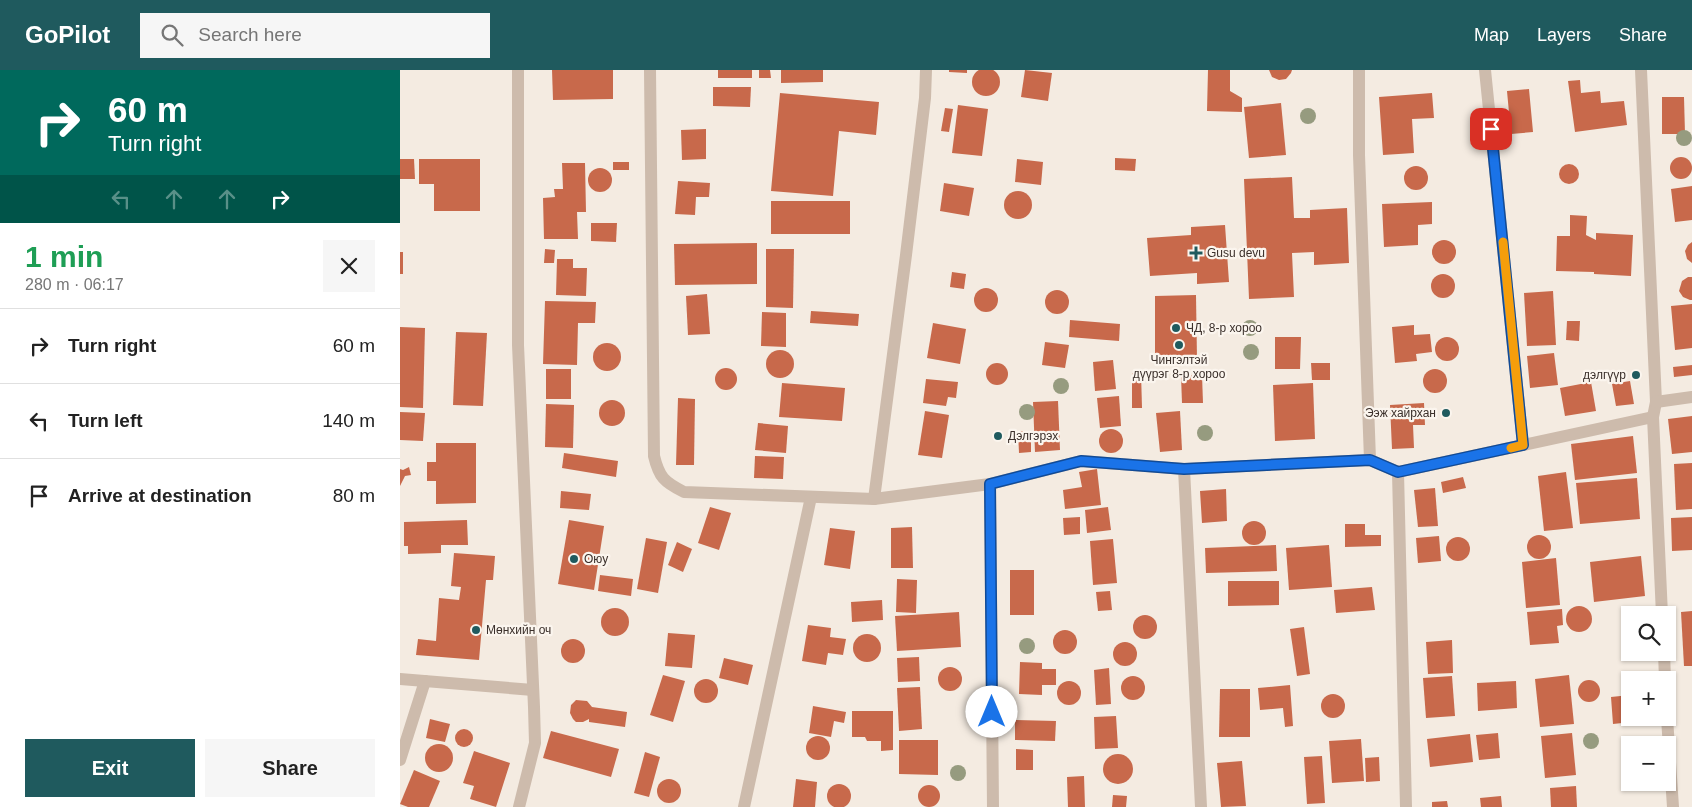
<!DOCTYPE html>
<html lang="en">
<head>
<meta charset="utf-8">
<style>
  :root { --surface:#fff; --page:#f6f6f6; --text:#222; --muted:#767676; --line:#e0e0e0; --accent:#1f5a5e }
  body { margin:0; font-family:Helvetica,sans-serif; background:var(--page); color:var(--text); height:100vh; display:flex; flex-direction:column; font-size:19px; white-space:nowrap }
  * { box-sizing:border-box; margin:0 }
  p { font-size:16px; color:var(--muted) }
  .icon { flex:none; width:28px; height:28px; fill:none; stroke:currentColor; stroke-width:2; stroke-linecap:round; stroke-linejoin:round }
  .map { position:relative; flex:1; overflow:hidden }
  .details { display:flex; flex-direction:column; background:var(--surface); width:400px }
  .details>* { flex:none }
  .banner { background:#00695c; color:#fff; overflow:hidden }
  .fabs { position:absolute; left:1221px; top:536px; display:grid; gap:10px }
  .fabs a { display:grid; place-items:center; width:55px; height:55px; border-radius:0px; background:var(--surface); box-shadow:0 1px 4px #0004; font-size:25px }
  .pin { position:absolute; display:grid; place-items:center; width:42px; height:42px; color:#fff; margin:-21px; border-radius:10px; box-shadow:0 2px 8px #0006 }
  .me { position:absolute; width:55px; margin:-28px; rotate:0deg; stroke-linejoin:round; filter:drop-shadow(0 0 4px #0008) }
  .turn { display:flex; align-items:center; gap:18px; height:105px; padding:0 25px; font-size:22px }
  .turn .icon { width:65px; height:65px; stroke-width:2.5 }
  .turn b { display:block; font-size:35px; line-height:42px }
  .lanes { display:flex; align-items:center; height:48px; padding:0 25px; background:#0003; justify-content:center; gap:25px; direction:ltr }
  .lanes .off { opacity:.35 }
  .round { display:grid; place-items:center; flex:none; width:52px; height:52px; border-radius:0px; background:var(--page) }
  .summary { display:flex; align-items:center; justify-content:space-between; height:85px; padding:0 25px }
  h1 { font-size:30px; font-weight:700; line-height:38px; color:#1e9e55 }
  .cta { display:flex; gap:10px; margin-top:auto; padding:10px 25px }
  .cta a { flex:1; height:58px; border-radius:0px; background:var(--accent); color:#fff; font-size:20px; font-weight:700; line-height:58px; text-align:center }
  .cta a+a { background:var(--page); color:var(--text) }
  ul { padding:0; list-style:none }
  li { display:flex; align-items:center; gap:15px; height:75px; padding:0 25px; border-top:1px solid var(--line) }
  li div { flex:1 }
  li b { display:block; font-size:19px }
  li em { font-style:normal }
  header { display:flex; align-items:center; gap:30px; box-sizing:border-box; height:70px; padding:0 25px; background:var(--accent); color:#fff }
  header strong { font-size:24px }
  nav { display:flex; gap:28px; margin-inline-start:auto; font-size:18px }
  .search { width:350px; height:45px; background:var(--page); display:flex; align-items:center; gap:12px; box-sizing:border-box; padding:0 18px; border-radius:0px; color:var(--muted); font-size:19px }
  main { display:flex; flex:1; min-height:0 }
  .map>svg:first-child { display:block }
</style>
</head>
<body>
<header>
<strong>GoPilot</strong>
<div class="search"><svg class="icon" aria-label="search" viewBox="0 0 24 24"><circle cx="10" cy="10" r="6"/><path d="M15 15l6 6"/></svg>Search here</div>
<nav><a>Map</a><a>Layers</a><a>Share</a></nav>
</header>
<main>
<section class="details">
<div class="banner">
<div class="turn"><svg class="icon" aria-label="right" viewBox="0 0 24 24"><path d="M7 20v-9h11M14 6l5 5-5 5"/></svg><div><b>60 m</b>Turn right</div></div>
<div class="lanes"><svg class="icon off" aria-label="left" viewBox="0 0 24 24"><path d="M17 20v-9H6M10 6l-5 5 5 5"/></svg><svg class="icon off" aria-label="ahead" viewBox="0 0 24 24"><path d="M12 20V5M6 11l6-6 6 6"/></svg><svg class="icon off" aria-label="ahead" viewBox="0 0 24 24"><path d="M12 20V5M6 11l6-6 6 6"/></svg><svg class="icon" aria-label="right" viewBox="0 0 24 24"><path d="M7 20v-9h11M14 6l5 5-5 5"/></svg></div>
</div>
<div class="summary"><div><h1>1 min</h1><p>280 m · 06:17</p></div><a class="round"><svg class="icon" aria-label="close" viewBox="0 0 24 24"><path d="M6 6l12 12M18 6L6 18"/></svg></a></div>
<ul>
<li><svg class="icon" aria-label="right" viewBox="0 0 24 24"><path d="M7 20v-9h11M14 6l5 5-5 5"/></svg><div><b>Turn right</b></div><em>60 m</em></li>
<li><svg class="icon" aria-label="left" viewBox="0 0 24 24"><path d="M17 20v-9H6M10 6l-5 5 5 5"/></svg><div><b>Turn left</b></div><em>140 m</em></li>
<li><svg class="icon" aria-label="arrive" viewBox="0 0 24 24"><path d="M6 21V4h12l-3 4 3 4H6"/></svg><div><b>Arrive at destination</b></div><em>80 m</em></li>
</ul>
<div class="cta"><a>Exit</a><a>Share</a></div>
</section>
<div class="map">
<svg width="1292" height="737" viewBox="0 0 1292 737">
  <rect width="100%" height="100%" fill="#f4ebe1"/>
  <g fill="#c8694b">
    <circle cx="586" cy="12" r="14"/>
    <polygon points="152,0 213,0 213,29 153,30"/>
    <rect x="318" y="0" width="34" height="8"/>
    <polygon points="359,0 370,0 371,8 359,8"/>
    <polygon points="381,0 423,0 423,12 381,13"/>
    <polygon points="549,0 567,0 567,3 549,2"/>
    <polygon points="625,0 652,3 648,31 621,27"/>
    <polygon points="808,0 830,0 830,21 842,28 842,42 807,41"/>
    <polygon points="869,0 892,0 891,3 886,9 879,10 872,7"/>
    <polygon points="1180,10 1181,23 1200,21 1201,33 1224,31 1227,55 1175,62 1168,11"/>
    <polygon points="313,17 351,17 350,37 313,36"/>
    <polygon points="1129,19 1133,62 1111,64 1107,21"/>
    <polygon points="380,23 479,32 476,65 439,61 433,126 371,121"/>
    <polygon points="1032,23 1034,48 1012,49 1014,83 983,85 979,27"/>
    <polygon points="1262,27 1284,27 1285,64 1262,64"/>
    <polygon points="881,33 886,85 849,88 844,37"/>
    <polygon points="558,35 588,39 582,86 552,83"/>
    <polygon points="545,38 553,39 549,62 541,61"/>
    <polygon points="306,59 306,89 282,90 281,60"/>
    <circle cx="1281" cy="98" r="11"/>
    <polygon points="715,88 736,89 735,101 715,100"/>
    <polygon points="0,89 14,89 15,109 0,109"/>
    <polygon points="19,89 80,89 80,141 34,141 34,114 19,114"/>
    <polygon points="617,89 643,92 641,115 615,112"/>
    <rect x="213" y="92" width="16" height="8"/>
    <polygon points="162,93 185,93 186,142 177,142 178,169 144,169 143,128 155,127 154,119 163,119"/>
    <circle cx="1169" cy="104" r="10"/>
    <circle cx="1016" cy="108" r="12"/>
    <circle cx="200" cy="110" r="12"/>
    <polygon points="892,107 894,148 910,148 910,140 947,138 949,193 914,195 914,182 892,183 894,227 849,229 844,109"/>
    <polygon points="278,111 310,113 309,127 296,127 295,145 275,144"/>
    <polygon points="544,113 574,118 569,146 540,141"/>
    <polygon points="1292,116 1292,150 1275,152 1271,119"/>
    <circle cx="618" cy="135" r="14"/>
    <rect x="371" y="131" width="79" height="33"/>
    <polygon points="1032,132 1032,154 1018,155 1018,175 984,177 982,134"/>
    <polygon points="1170,145 1187,146 1186,165 1196,170 1196,163 1233,165 1231,206 1194,204 1194,202 1156,201 1157,166 1170,166"/>
    <polygon points="191,153 217,153 216,172 191,171"/>
    <polygon points="825,155 829,212 797,214 797,203 750,206 747,168 791,165 791,157"/>
    <circle cx="1044" cy="182" r="12"/>
    <polygon points="1292,172 1292,193 1287,189 1285,181 1288,175"/>
    <polygon points="357,173 357,214 275,215 274,174"/>
    <polygon points="145,179 155,180 154,193 144,193"/>
    <polygon points="366,179 394,179 393,238 366,237"/>
    <rect x="0" y="182" width="3" height="22"/>
    <polygon points="157,189 173,189 173,198 187,198 186,226 156,225"/>
    <polygon points="552,202 566,204 564,219 550,217"/>
    <circle cx="1043" cy="216" r="12"/>
    <polygon points="1288,207 1292,207 1292,230 1290,230 1283,227 1279,221 1282,211"/>
    <circle cx="586" cy="230" r="12"/>
    <circle cx="657" cy="232" r="12"/>
    <polygon points="1153,221 1156,275 1127,276 1124,223"/>
    <polygon points="307,224 310,264 288,265 286,226"/>
    <polygon points="796,225 797,290 755,290 755,226"/>
    <polygon points="145,231 196,232 195,253 178,253 177,295 143,294"/>
    <polygon points="1292,234 1292,278 1275,280 1271,236"/>
    <polygon points="411,241 459,244 458,256 410,253"/>
    <polygon points="362,242 386,243 386,277 361,276"/>
    <polygon points="670,250 720,254 719,271 669,267"/>
    <polygon points="1167,251 1180,251 1179,271 1166,270"/>
    <polygon points="533,253 566,259 560,294 527,288"/>
    <polygon points="1014,255 1014,265 1030,264 1032,282 1016,284 1017,291 995,293 992,257"/>
    <polygon points="0,257 25,258 23,338 0,337"/>
    <polygon points="56,262 87,263 83,336 53,335"/>
    <circle cx="1047" cy="279" r="12"/>
    <polygon points="875,267 901,267 900,299 875,299"/>
    <polygon points="645,272 669,275 665,298 642,295"/>
    <circle cx="207" cy="287" r="14"/>
    <circle cx="380" cy="294" r="14"/>
    <polygon points="1154,283 1158,315 1130,318 1127,286"/>
    <polygon points="713,290 716,319 695,321 693,292"/>
    <circle cx="597" cy="304" r="11"/>
    <polygon points="911,293 930,293 930,310 912,310"/>
    <polygon points="1292,295 1292,305 1274,307 1273,297"/>
    <circle cx="326" cy="309" r="11"/>
    <circle cx="1035" cy="311" r="12"/>
    <rect x="146" y="299" width="25" height="30"/>
    <polygon points="741,302 742,338 732,338 732,303"/>
    <polygon points="802,305 803,333 782,333 781,306"/>
    <polygon points="526,309 558,312 556,328 548,327 546,336 523,333"/>
    <polygon points="1230,311 1234,334 1216,336 1212,314"/>
    <polygon points="1191,312 1196,341 1165,346 1160,318"/>
    <polygon points="382,313 445,318 442,351 379,347"/>
    <polygon points="913,313 915,369 875,371 873,315"/>
    <polygon points="719,326 721,356 700,358 697,328"/>
    <polygon points="278,328 295,329 294,395 276,395"/>
    <circle cx="212" cy="343" r="13"/>
    <polygon points="658,331 660,380 635,382 633,332"/>
    <polygon points="1024,333 1025,355 1013,355 1014,378 992,379 990,335"/>
    <polygon points="146,334 174,335 173,378 145,377"/>
    <polygon points="525,341 549,345 542,388 518,385"/>
    <polygon points="780,341 782,380 760,382 756,343"/>
    <polygon points="0,342 25,343 23,371 0,370"/>
    <polygon points="1292,346 1292,382 1272,384 1268,349"/>
    <polygon points="358,353 388,356 386,383 355,380"/>
    <circle cx="711" cy="371" r="12"/>
    <polygon points="618,361 631,361 631,382 619,383"/>
    <polygon points="1233,366 1237,403 1175,410 1171,374"/>
    <polygon points="36,373 76,373 76,433 36,434 36,411 27,411 27,392 36,392"/>
    <polygon points="164,383 218,391 216,407 162,398"/>
    <polygon points="355,386 384,387 383,409 354,408"/>
    <polygon points="1292,393 1292,439 1276,440 1274,394"/>
    <polygon points="9,397 11,405 5,406 0,416 0,399 3,400"/>
    <polygon points="697,399 701,435 665,439 663,420 682,417 679,402"/>
    <polygon points="1166,402 1173,458 1144,461 1138,406"/>
    <polygon points="1063,407 1066,418 1043,423 1041,412"/>
    <polygon points="1237,408 1240,449 1180,454 1176,413"/>
    <polygon points="1035,418 1038,456 1018,457 1014,420"/>
    <polygon points="826,419 827,451 802,453 800,421"/>
    <polygon points="161,421 191,424 189,440 160,438"/>
    <polygon points="310,437 331,443 319,480 298,473"/>
    <polygon points="708,437 711,460 687,463 685,440"/>
    <polygon points="680,447 680,464 664,465 663,448"/>
    <polygon points="1292,447 1292,480 1272,481 1271,448"/>
    <polygon points="67,450 68,475 41,475 41,483 8,484 8,476 4,476 4,452"/>
    <polygon points="169,450 204,456 194,520 158,514"/>
    <circle cx="854" cy="463" r="12"/>
    <polygon points="945,454 965,454 965,465 981,465 981,476 945,477"/>
    <polygon points="512,457 513,498 491,498 491,458"/>
    <polygon points="430,458 455,461 450,499 424,495"/>
    <circle cx="1139" cy="477" r="12"/>
    <polygon points="1039,466 1041,491 1018,493 1016,468"/>
    <circle cx="1058" cy="479" r="12"/>
    <polygon points="246,468 267,472 258,523 237,519"/>
    <polygon points="713,469 717,513 693,515 690,471"/>
    <polygon points="277,472 292,479 283,502 268,495"/>
    <polygon points="876,475 877,501 806,503 805,478"/>
    <polygon points="929,475 932,517 889,520 886,478"/>
    <polygon points="54,483 95,486 93,510 86,510 79,590 16,585 18,569 36,571 39,528 59,530 61,517 51,516"/>
    <polygon points="1241,486 1245,526 1194,532 1190,492"/>
    <polygon points="1156,488 1160,535 1126,538 1122,492"/>
    <rect x="610" y="500" width="24" height="45"/>
    <polygon points="200,505 233,509 231,526 198,521"/>
    <polygon points="497,509 517,510 516,543 496,542"/>
    <polygon points="828,511 879,511 879,535 828,536"/>
    <polygon points="972,517 975,540 936,543 934,520"/>
    <polygon points="710,521 712,540 698,541 696,522"/>
    <polygon points="482,530 483,550 452,552 451,532"/>
    <circle cx="1179" cy="549" r="13"/>
    <circle cx="215" cy="552" r="14"/>
    <polygon points="1162,539 1163,555 1157,556 1159,573 1130,575 1127,542"/>
    <polygon points="1292,541 1292,596 1284,596 1281,542"/>
    <polygon points="559,542 561,577 497,581 495,546"/>
    <circle cx="745" cy="557" r="12"/>
    <polygon points="408,555 431,558 430,567 446,569 443,585 428,583 426,595 402,591"/>
    <polygon points="904,557 910,604 897,606 890,559"/>
    <circle cx="665" cy="572" r="12"/>
    <polygon points="268,563 295,565 292,598 265,596"/>
    <circle cx="467" cy="578" r="14"/>
    <circle cx="173" cy="581" r="12"/>
    <polygon points="1052,570 1053,603 1028,604 1026,572"/>
    <circle cx="725" cy="584" r="12"/>
    <polygon points="519,587 520,611 498,612 497,588"/>
    <polygon points="324,588 353,595 348,615 319,608"/>
    <polygon points="620,592 642,593 642,599 656,599 656,615 642,615 642,625 619,624"/>
    <circle cx="550" cy="609" r="12"/>
    <polygon points="709,598 711,634 696,635 694,600"/>
    <polygon points="263,605 285,611 273,652 250,645"/>
    <polygon points="1169,605 1174,654 1140,657 1135,609"/>
    <polygon points="1052,606 1055,646 1026,648 1023,608"/>
    <circle cx="733" cy="618" r="12"/>
    <circle cx="306" cy="621" r="12"/>
    <circle cx="1189" cy="621" r="11"/>
    <circle cx="669" cy="623" r="12"/>
    <polygon points="1116,611 1117,638 1078,641 1077,613"/>
    <polygon points="890,615 893,656 885,657 883,638 860,640 858,618"/>
    <polygon points="520,617 522,659 499,661 497,618"/>
    <polygon points="820,619 850,619 850,667 819,667"/>
    <circle cx="933" cy="636" r="12"/>
    <polygon points="1230,625 1230,648 1250,648 1250,650 1213,654 1211,627"/>
    <polygon points="176,630 187,631 192,637 227,642 225,657 189,652 189,649 183,652 176,652 173,649 170,643 171,635"/>
    <polygon points="413,636 446,642 444,653 434,651 431,667 409,663"/>
    <polygon points="452,641 493,641 493,680 481,681 481,671 467,671 465,667 452,667"/>
    <polygon points="716,646 718,678 695,679 694,647"/>
    <polygon points="30,649 50,654 45,672 26,668"/>
    <polygon points="615,650 656,651 655,671 615,670"/>
    <circle cx="64" cy="668" r="9"/>
    <polygon points="151,661 219,679 211,707 143,688"/>
    <polygon points="1098,663 1100,688 1079,690 1076,665"/>
    <polygon points="1172,663 1176,705 1145,708 1141,666"/>
    <polygon points="1070,664 1073,692 1030,697 1027,669"/>
    <circle cx="418" cy="678" r="12"/>
    <polygon points="961,669 964,711 932,713 929,671"/>
    <polygon points="499,670 538,670 538,705 499,704"/>
    <circle cx="39" cy="688" r="14"/>
    <polygon points="616,679 633,680 633,700 616,700"/>
    <polygon points="74,681 110,693 96,737 70,729 74,716 63,713"/>
    <polygon points="245,682 260,687 249,727 234,723"/>
    <circle cx="718" cy="699" r="15"/>
    <polygon points="922,686 925,733 907,734 904,687"/>
    <polygon points="979,687 980,711 966,712 965,688"/>
    <polygon points="1230,690 1230,711 1227,711 1225,691"/>
    <polygon points="842,691 846,736 821,737 817,693"/>
    <polygon points="14,700 40,711 29,737 8,737 0,734"/>
    <polygon points="684,706 685,737 668,737 667,707"/>
    <polygon points="396,709 417,712 415,737 393,737"/>
    <circle cx="269" cy="721" r="12"/>
    <circle cx="439" cy="726" r="12"/>
    <circle cx="529" cy="726" r="11"/>
    <polygon points="1176,716 1177,737 1151,737 1150,718"/>
    <polygon points="713,725 727,726 726,737 712,737"/>
    <polygon points="1101,726 1102,737 1081,737 1080,728"/>
    <polygon points="1047,731 1048,737 1032,737 1032,732"/>
  </g>
  <g fill="none" stroke-linecap="round" stroke-linejoin="round">
    <g stroke="#cdbbac" stroke-width="12">
      <polyline points="118,0 118,275 134,637 135,673 119,737"/>
      <path d="M250 0 254 386C259 407 264 412 284 422L474 429 590 414 681 391 784 399 970 390 998 402 1253 347"/>
      <polyline points="959,0 959,85 970,390"/>
      <polyline points="1085,0 1123,375"/>
      <polyline points="1241,0 1256,332 1253,347 1262,545"/>
      <polyline points="1256,332 1292,327"/>
      <polyline points="784,399 801,737"/>
      <polyline points="998,402 1006,737"/>
      <polyline points="590,414 593,737"/>
      <polyline points="474,429 506,185 525,28 526,0"/>
      <polyline points="1264,582 1265,610"/>
      <polyline points="0,609 133,620"/>
      <polyline points="1267,648 1273,737"/>
      <polyline points="0,690 25,611"/>
      <polyline points="344,737 411,427"/>
    </g>
  </g>
  <g fill="#969b7f">
    <circle cx="908" cy="46" r="8"/>
    <circle cx="1284" cy="68" r="8"/>
    <circle cx="850" cy="258" r="8"/>
    <circle cx="851" cy="282" r="8"/>
    <circle cx="661" cy="316" r="8"/>
    <circle cx="627" cy="342" r="8"/>
    <circle cx="805" cy="363" r="8"/>
    <circle cx="627" cy="576" r="8"/>
    <circle cx="1191" cy="671" r="8"/>
    <circle cx="558" cy="703" r="8"/>
  </g>
  <g fill="none" stroke-linecap="round" stroke-linejoin="round">
    <defs>
      <polyline id="route" points="592,642 590,414 681,391 784,399 970,390 998,402 1123,375 1091,59"/>
    </defs>
    <use href="#route" stroke="#114b97" stroke-width="12"/>
    <use href="#route" stroke="#1a73e8" stroke-width="9"/>
    <polyline stroke="#f59e0b" stroke-width="9" points="1103,172 1123,375 1111,378"/>
  </g>
  <g fill="#1f5a5e" stroke="#fbf5ee" stroke-width="2">
    <path d="M793.5 175.5h5v5h5v5h-5v5h-5v-5h-5v-5h5z"/>
    <circle cx="776" cy="258" r="5"/>
    <circle cx="779" cy="275" r="5"/>
    <circle cx="1236" cy="305" r="5"/>
    <circle cx="1046" cy="343" r="5"/>
    <circle cx="598" cy="366" r="5"/>
    <circle cx="174" cy="489" r="5"/>
    <circle cx="76" cy="560" r="5"/>
  </g>
  <g text-anchor="middle" stroke-width="4.5" stroke-linejoin="round" paint-order="stroke">
    <g font-size="12" fill="#3b302b" stroke="#fbf5ee" text-anchor="start">
      <text x="807" y="187">Gusu devu</text>
      <text x="786" y="262">ЧД, 8-р хороо</text>
      <text x="779" y="294" text-anchor="middle">Чингэлтэй<tspan x="779" dy="14">дүүрэг 8-р хороо</tspan></text>
      <text x="1226" y="309" text-anchor="end">дэлгүүр</text>
      <text x="1036" y="347" text-anchor="end">Ээж хайрхан</text>
      <text x="608" y="370">Дэлгэрэх</text>
      <text x="184" y="493">Оюу</text>
      <text x="86" y="564">Мөнхийн оч</text>
    </g>
  </g>
</svg>
<div class="fabs">
<a><svg class="icon" aria-label="search" viewBox="0 0 24 24"><circle cx="10" cy="10" r="6"/><path d="M15 15l6 6"/></svg></a>
<a>+</a>
<a>−</a>
</div>
<div class="pin" style="left:1091px;top:59px;background:#d93025"><svg class="icon" aria-label="arrive" viewBox="0 0 24 24"><path d="M6 21V4h12l-3 4 3 4H6"/></svg></div>
<svg class="me" style="left:592px;top:642px" viewBox="-20 -20 40 40"><circle r="19" fill="#fff"/><path d="M0-13L10 11 0 6-10 11z" fill="#1a73e8"/></svg>
</div>
</main>
</body>
</html>
